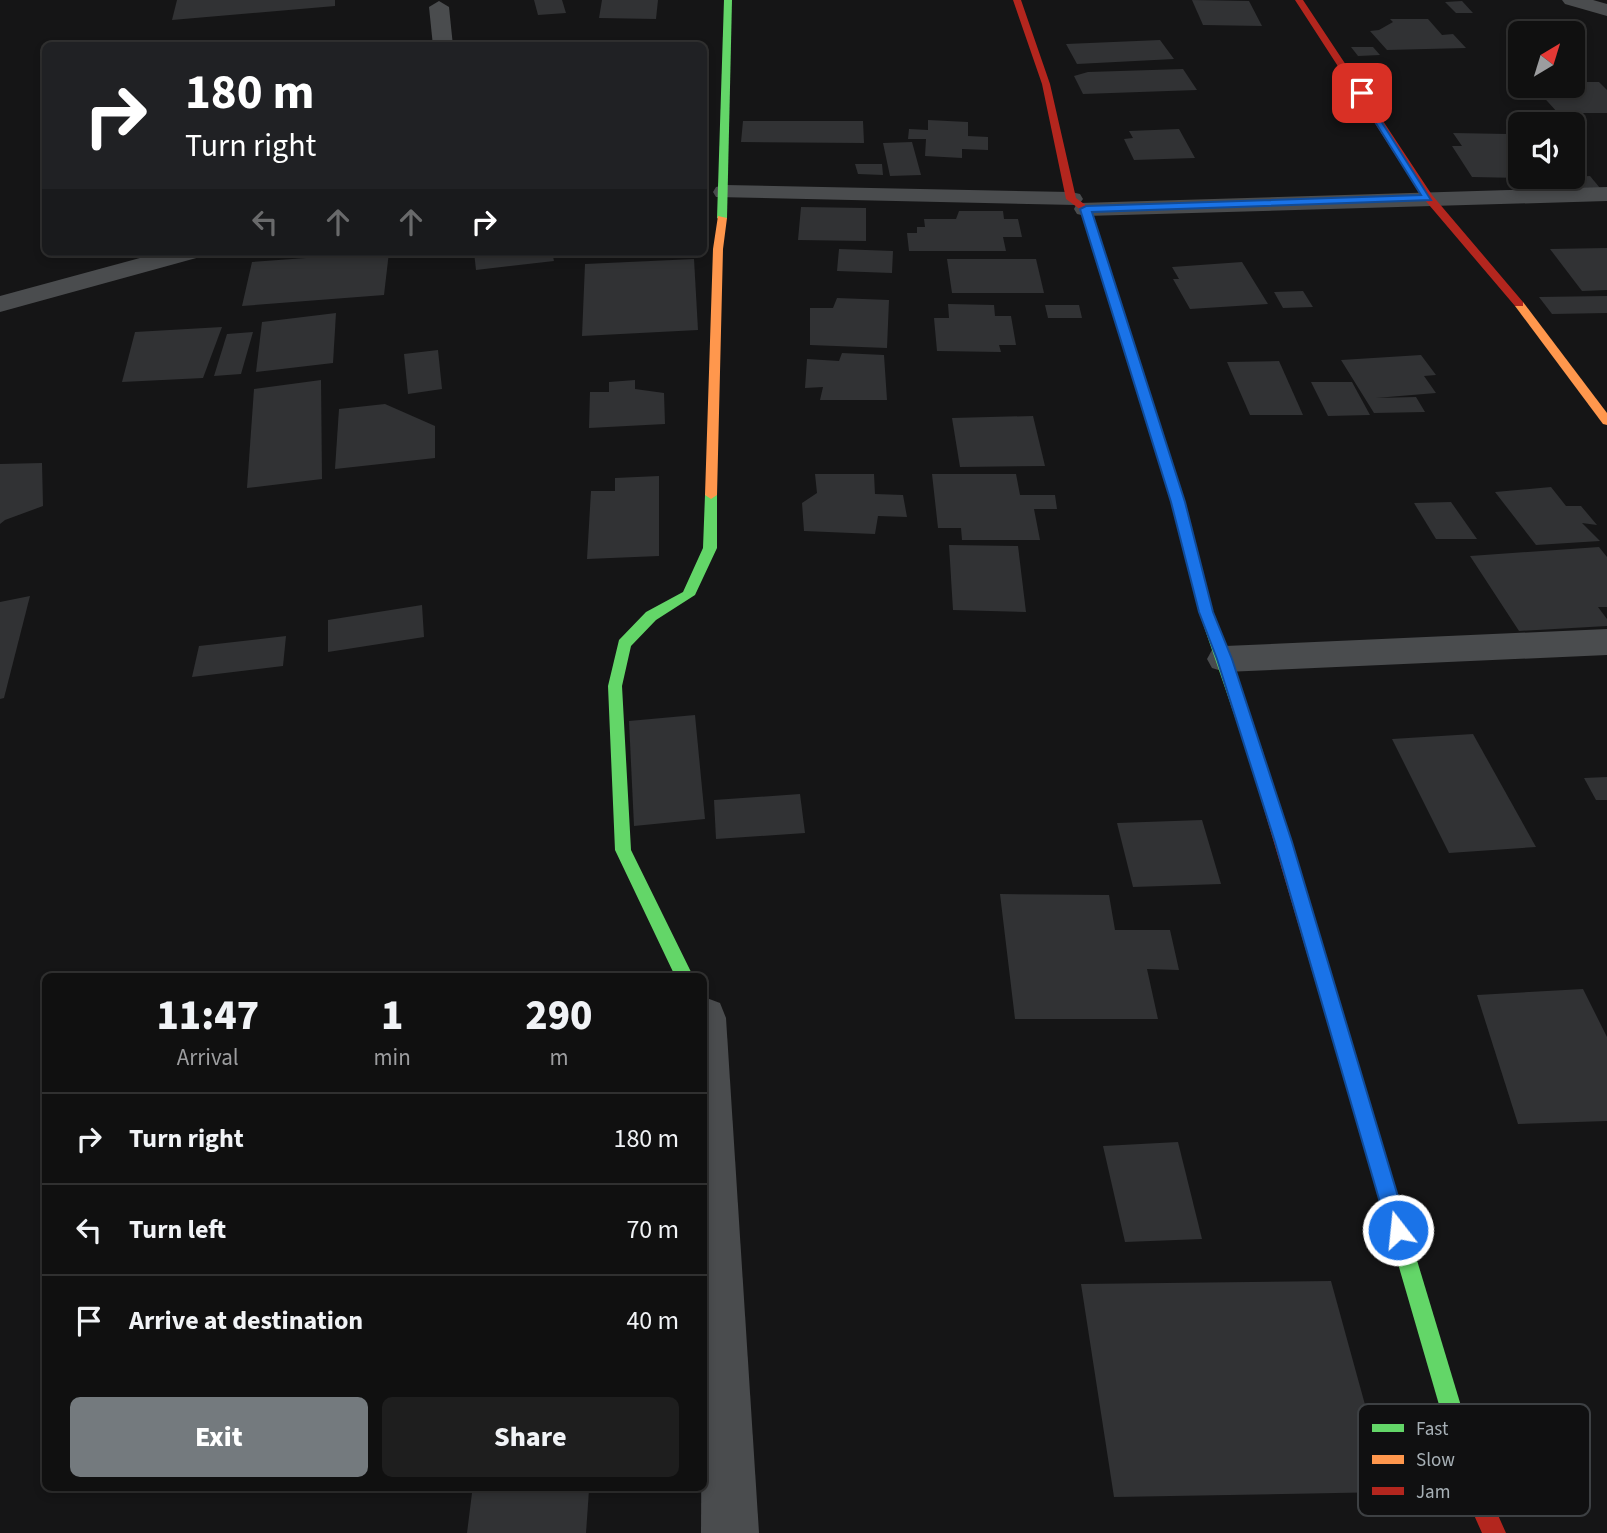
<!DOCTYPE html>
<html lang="en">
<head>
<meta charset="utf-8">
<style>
  :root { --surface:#101010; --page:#1e1e1e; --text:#f1f3f6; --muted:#9c9d9f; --line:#303030; --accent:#747a7e }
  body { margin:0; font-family:"Source Sans 3",sans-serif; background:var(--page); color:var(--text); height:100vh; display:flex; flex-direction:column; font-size:26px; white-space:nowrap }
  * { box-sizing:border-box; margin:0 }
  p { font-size:23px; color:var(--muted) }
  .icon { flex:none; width:38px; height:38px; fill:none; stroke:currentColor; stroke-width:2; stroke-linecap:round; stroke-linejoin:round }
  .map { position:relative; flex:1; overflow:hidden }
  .drawer { position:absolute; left:42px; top:973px; width:665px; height:518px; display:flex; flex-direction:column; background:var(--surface); border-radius:10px; box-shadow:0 4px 10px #0003,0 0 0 2px var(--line) }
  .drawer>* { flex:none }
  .banner { position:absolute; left:42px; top:42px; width:665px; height:214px; border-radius:10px; box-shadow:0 4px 10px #0003,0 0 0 2px var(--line); background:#202124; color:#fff; overflow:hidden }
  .needle { width:46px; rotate:38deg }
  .buttons { position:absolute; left:1508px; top:21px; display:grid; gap:14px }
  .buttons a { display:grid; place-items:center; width:77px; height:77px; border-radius:10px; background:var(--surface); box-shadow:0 4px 10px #0003,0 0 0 2px var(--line); font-size:35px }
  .pin { position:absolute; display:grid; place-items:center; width:60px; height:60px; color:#fff; margin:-30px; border-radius:14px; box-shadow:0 4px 10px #0006 }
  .me { position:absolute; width:77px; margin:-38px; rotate:344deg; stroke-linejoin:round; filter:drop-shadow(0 0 5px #0008) }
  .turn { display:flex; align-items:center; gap:24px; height:147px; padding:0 28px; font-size:32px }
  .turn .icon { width:91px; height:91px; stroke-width:2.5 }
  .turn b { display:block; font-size:49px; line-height:60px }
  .lanes { display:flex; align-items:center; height:66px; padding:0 28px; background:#0003; justify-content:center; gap:35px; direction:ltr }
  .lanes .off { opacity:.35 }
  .eta { display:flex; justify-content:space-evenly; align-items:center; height:119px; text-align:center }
  .eta b { font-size:42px; font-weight:800; line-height:49px }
  .primary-button { display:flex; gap:14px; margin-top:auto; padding:14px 28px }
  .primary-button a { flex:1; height:80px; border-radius:10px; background:var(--accent); color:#fff; font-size:28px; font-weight:800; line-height:80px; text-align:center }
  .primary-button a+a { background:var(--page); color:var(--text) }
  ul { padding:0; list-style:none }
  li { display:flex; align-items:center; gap:21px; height:91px; padding:0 28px; border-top:2px solid var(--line) }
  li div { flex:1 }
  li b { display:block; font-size:26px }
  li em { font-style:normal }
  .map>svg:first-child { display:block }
</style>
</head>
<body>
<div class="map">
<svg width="1607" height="1533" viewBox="0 0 1607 1533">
  <rect width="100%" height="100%" fill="#151516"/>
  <g fill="#313234">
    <polygon points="177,0 335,0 335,6 172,20"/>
    <polygon points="534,0 562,0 566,13 538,15"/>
    <polygon points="602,0 658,0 656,19 599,18"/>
    <polygon points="1192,0 1249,1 1262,26 1203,25"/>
    <polygon points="1462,1 1473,13 1456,13 1445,2"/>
    <polygon points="1390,19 1428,19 1442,35 1453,34 1466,48 1387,50 1370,31 1379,30 1393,22"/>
    <polygon points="1160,40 1174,59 1077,64 1066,44"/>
    <polygon points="1351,47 1373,47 1380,55 1358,56"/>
    <polygon points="1183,69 1197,90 1083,94 1074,76 1088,72"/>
    <polygon points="1573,82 1599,82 1607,90 1607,113 1558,113 1538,91 1568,91 1564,86 1573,86"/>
    <polygon points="928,120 968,122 968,136 988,137 988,150 962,149 962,158 925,156 926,139 908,139 909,129 928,130"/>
    <polygon points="743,121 863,121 864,143 741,142"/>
    <polygon points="1179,129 1195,158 1134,160 1124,139 1133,138 1129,131"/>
    <polygon points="1453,133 1507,134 1521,153 1521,178 1472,177 1452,146 1462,146"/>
    <polygon points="912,142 921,175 890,176 883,143"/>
    <polygon points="855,164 882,164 883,175 858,174"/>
    <polygon points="1590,176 1600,188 1580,188 1571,177"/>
    <polygon points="801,207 866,208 866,241 798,240"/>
    <polygon points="959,211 1003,211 1004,219 1018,219 1022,237 1003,237 1006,251 909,251 907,233 917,233 917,227 925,227 924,219 956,219"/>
    <polygon points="1607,248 1607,290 1582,291 1550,249"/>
    <polygon points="839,249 893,251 892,273 837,271"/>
    <polygon points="389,252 384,295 242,306 252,262"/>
    <polygon points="474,252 552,252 554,261 476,270"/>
    <polygon points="694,259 698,330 582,336 585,264"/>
    <polygon points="947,259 1036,259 1044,293 952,293"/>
    <polygon points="1242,262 1268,304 1190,309 1173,279 1179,279 1172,267"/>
    <polygon points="1303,291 1313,307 1283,308 1274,292"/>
    <polygon points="1607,296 1607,313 1552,314 1539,297"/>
    <polygon points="837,298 889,300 887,348 810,345 810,308 833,308"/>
    <polygon points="948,304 994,305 995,316 1011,316 1016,345 999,345 1001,352 937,351 934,318 949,318"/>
    <polygon points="1045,305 1079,305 1082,318 1048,318"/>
    <polygon points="336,313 333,363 256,372 262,322"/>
    <polygon points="222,327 203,378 122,382 135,332"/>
    <polygon points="253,332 241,374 214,376 227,334"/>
    <polygon points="438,350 442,389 408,394 404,354"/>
    <polygon points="842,353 884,355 887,400 820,400 823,387 805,388 807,359 839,361"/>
    <polygon points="1421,355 1436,375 1424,376 1436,393 1376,398 1416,397 1425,412 1374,413 1341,360"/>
    <polygon points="1279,361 1303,415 1250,415 1227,362"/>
    <polygon points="321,380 322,479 247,488 254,389"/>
    <polygon points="635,380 635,389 664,393 665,424 589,428 590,392 609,392 609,382"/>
    <polygon points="1311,382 1352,382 1370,415 1328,416"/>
    <polygon points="385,404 435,426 435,458 335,469 339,409"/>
    <polygon points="1033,416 1045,466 960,467 952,418"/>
    <polygon points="42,463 43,506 5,520 0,524 0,464"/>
    <polygon points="815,474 874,474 875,494 903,495 907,517 878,516 875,534 804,531 802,503 817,493"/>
    <polygon points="932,474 1016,474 1020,495 1055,495 1057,509 1034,509 1040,540 962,540 961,528 938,528"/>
    <polygon points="659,476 659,556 587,559 591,491 615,491 615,478"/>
    <polygon points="1551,487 1566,506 1581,506 1597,525 1582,523 1600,541 1536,545 1495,492"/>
    <polygon points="1451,502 1477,539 1436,539 1414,503"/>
    <polygon points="949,545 1018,546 1026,612 953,610"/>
    <polygon points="1599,547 1607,557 1607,607 1598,607 1607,619 1607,626 1519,631 1470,556"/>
    <polygon points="30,596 4,698 0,699 0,602"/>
    <polygon points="422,605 424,637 328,652 328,620"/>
    <polygon points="286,636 283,666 192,677 199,646"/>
    <polygon points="695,715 705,819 634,826 629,721"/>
    <polygon points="1473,734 1536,847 1449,853 1392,739"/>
    <polygon points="1607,777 1607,800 1596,800 1584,778"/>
    <polygon points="800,794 805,833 716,839 714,800"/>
    <polygon points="1202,820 1221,884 1133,887 1117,823"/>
    <polygon points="1000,894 1109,895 1115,930 1170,930 1179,970 1147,969 1158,1019 1015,1019"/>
    <polygon points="1583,989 1607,1037 1607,1121 1518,1124 1477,995"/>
    <polygon points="1178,1142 1202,1239 1125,1242 1103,1146"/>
    <polygon points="1331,1281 1389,1492 1114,1497 1081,1284"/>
    <polygon points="589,1490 586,1533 467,1533 472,1493"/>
  </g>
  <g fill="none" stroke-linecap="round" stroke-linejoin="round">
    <g fill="#4a4c4e" fill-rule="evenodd">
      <polygon points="1562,0 1593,0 1607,4 1607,16 1565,4"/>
      <polygon points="439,1 449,7 453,46 433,46 429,7"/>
      <polygon points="725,185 1071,192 1080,194 1083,199 1080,203 1607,187 1607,201 1086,216 1077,214 1074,209 1076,205 716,197 713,192 716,187"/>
      <polygon points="162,252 204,252 200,257 0,312 0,296"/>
      <polygon points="1607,629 1607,655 1225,672 1212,668 1207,659 1212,650 1225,646"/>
      <polygon points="704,997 720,1003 726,1018 759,1533 701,1533"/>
    </g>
    <g fill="#63d668" fill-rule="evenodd">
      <polygon points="724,0 732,0 727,218 722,221 717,218"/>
      <polygon points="1094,232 1099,235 1185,502 1213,612 1263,752 1261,756 1249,756 1247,752 1199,612 1171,502 1089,235"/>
      <polygon points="711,491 717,495 717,548 695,595 656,620 631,646 622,686 631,850 693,976 675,976 615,850 608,686 619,640 646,612 683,592 703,548 705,495"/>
      <polygon points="1355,1076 1362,1079 1364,1085 1471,1439 1468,1447 1460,1450 1452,1447 1449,1439 1346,1085 1348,1079"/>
    </g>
    <g fill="#ff974d" fill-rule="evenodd">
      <polygon points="718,216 727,218 723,249 717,495 711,499 705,495 713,249"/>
      <polygon points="1515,302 1523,302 1607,413 1607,425 1603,424 1515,306"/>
    </g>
    <g fill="#b3261e" fill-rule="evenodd">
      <polygon points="1013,0 1021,0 1050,84 1076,198 1091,209 1099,235 1098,237 1090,237 1081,210 1066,199 1042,84"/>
      <polygon points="1295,0 1303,0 1432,195 1523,302 1523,306 1515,306 1424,199"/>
      <polygon points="1255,746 1261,748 1263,752 1364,1085 1362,1091 1355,1094 1348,1091 1346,1085 1247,752 1249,748"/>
      <polygon points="1460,1428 1468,1431 1485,1486 1506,1533 1482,1533 1462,1488 1449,1439 1452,1431"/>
    </g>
  </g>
  <polygon fill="#1a73e8" stroke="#114b97" stroke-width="2" points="1362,91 1431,200 1092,212 1185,502 1213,612 1232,659 1292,842 1408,1230 1405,1237 1398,1240 1391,1237 1388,1230 1275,842 1217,659 1199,612 1171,502 1080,209 1086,206 1421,195 1357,93"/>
  <rect x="1358" y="1404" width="232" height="112" rx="10" fill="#101011" stroke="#3d4043" stroke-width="2"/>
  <rect x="1372" y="1424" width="32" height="8" fill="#63d668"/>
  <rect x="1372" y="1455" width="32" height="9" fill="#ff974d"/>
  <rect x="1372" y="1487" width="32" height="8" fill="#b3261e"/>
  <g font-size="19" fill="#a7b0b6">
    <text x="1416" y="1435">Fast</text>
    <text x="1416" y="1466">Slow</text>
    <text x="1416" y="1498">Jam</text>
  </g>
</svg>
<div class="buttons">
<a><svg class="needle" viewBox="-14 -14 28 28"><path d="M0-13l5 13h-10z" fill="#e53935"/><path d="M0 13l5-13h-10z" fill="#9c9d9f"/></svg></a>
<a><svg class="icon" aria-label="sound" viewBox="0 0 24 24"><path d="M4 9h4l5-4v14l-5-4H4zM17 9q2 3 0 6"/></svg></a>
</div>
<div class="pin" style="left:1362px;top:93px;background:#d93025"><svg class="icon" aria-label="arrive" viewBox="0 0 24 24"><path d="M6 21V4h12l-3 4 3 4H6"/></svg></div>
<svg class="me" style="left:1398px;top:1230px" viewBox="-20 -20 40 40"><circle r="17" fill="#1a73e8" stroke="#fff" stroke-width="3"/><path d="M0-11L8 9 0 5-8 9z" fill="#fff"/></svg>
<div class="banner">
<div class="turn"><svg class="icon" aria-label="right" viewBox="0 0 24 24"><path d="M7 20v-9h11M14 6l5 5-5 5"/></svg><div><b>180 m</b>Turn right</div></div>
<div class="lanes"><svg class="icon off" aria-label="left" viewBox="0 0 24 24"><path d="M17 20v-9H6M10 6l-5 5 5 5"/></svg><svg class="icon off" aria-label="ahead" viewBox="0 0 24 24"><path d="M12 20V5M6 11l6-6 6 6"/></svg><svg class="icon off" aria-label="ahead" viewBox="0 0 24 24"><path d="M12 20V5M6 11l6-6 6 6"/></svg><svg class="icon" aria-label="right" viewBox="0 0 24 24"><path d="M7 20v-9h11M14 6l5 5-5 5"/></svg></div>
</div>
<section class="drawer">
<div class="eta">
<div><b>11:47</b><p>Arrival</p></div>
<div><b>1</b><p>min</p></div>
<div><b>290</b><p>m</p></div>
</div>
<ul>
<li><svg class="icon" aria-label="right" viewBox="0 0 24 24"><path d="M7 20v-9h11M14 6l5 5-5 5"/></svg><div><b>Turn right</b></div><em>180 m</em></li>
<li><svg class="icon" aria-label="left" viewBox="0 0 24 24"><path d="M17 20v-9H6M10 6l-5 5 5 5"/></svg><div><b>Turn left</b></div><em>70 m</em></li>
<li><svg class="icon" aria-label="arrive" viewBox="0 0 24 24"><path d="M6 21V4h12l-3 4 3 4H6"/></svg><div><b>Arrive at destination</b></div><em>40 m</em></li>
</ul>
<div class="primary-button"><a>Exit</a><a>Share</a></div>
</section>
</div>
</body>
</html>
